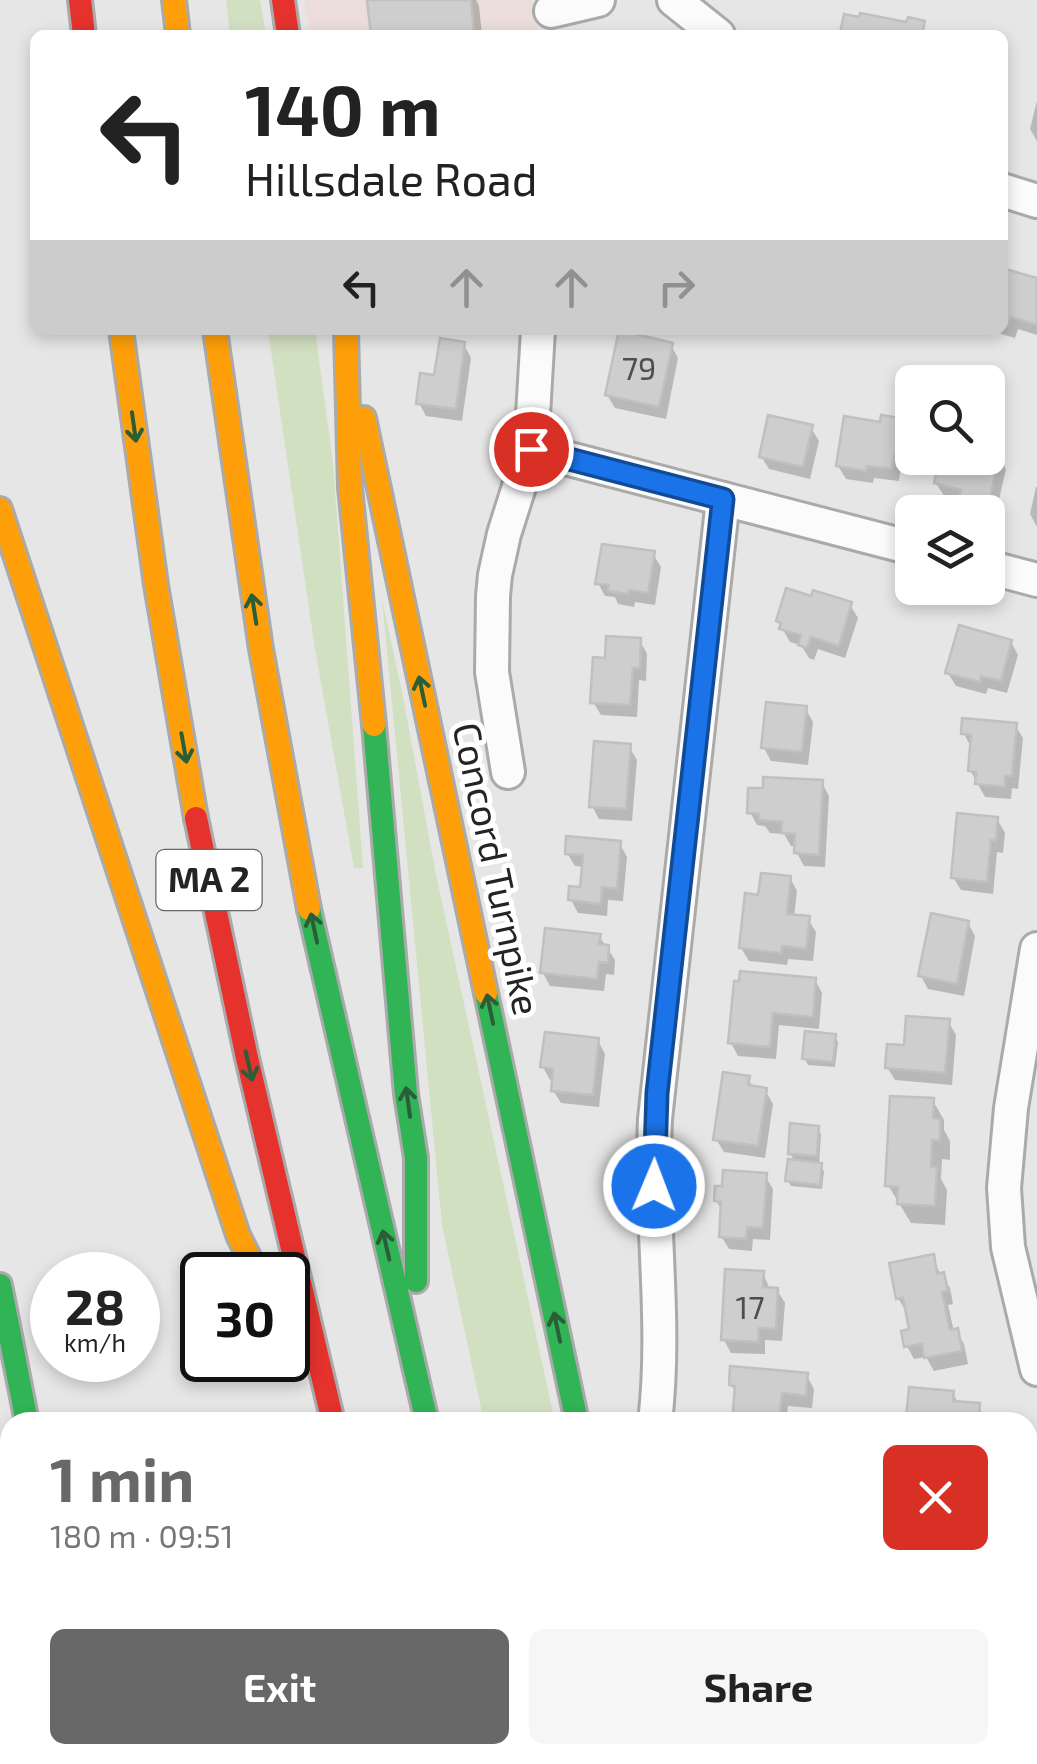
<!DOCTYPE html>
<html lang="en">
<head>
<meta charset="utf-8">
<style>
  :root { --surface:#fff; --page:#f6f6f6; --text:#222; --muted:#767676; --accent:#686868 }
  body { margin:0; font-family:"Exo 2",sans-serif; background:var(--page); color:var(--text); height:100vh; display:flex; flex-direction:column; font-size:38px; white-space:nowrap }
  * { box-sizing:border-box; margin:0 }
  p { font-size:32px; color:var(--muted) }
  .icon { flex:none; width:55px; height:55px; fill:none; stroke:currentColor; stroke-width:2; stroke-linecap:round; stroke-linejoin:round }
  .map { position:relative; flex:1; overflow:hidden }
  .panel { position:absolute; left:0px; top:1412px; width:1038px; height:352px; display:flex; flex-direction:column; background:var(--surface); border-radius:30px 30px 0 0; box-shadow:0 5px 15px #0003 }
  .panel>* { flex:none }
  .guide { position:absolute; left:30px; top:30px; width:978px; height:305px; border-radius:15px; box-shadow:0 5px 15px #0003; background:#fff; color:var(--text); overflow:hidden }
  .buttons { position:absolute; left:895px; top:365px; display:grid; gap:20px }
  .buttons a { display:grid; place-items:center; width:110px; height:110px; border-radius:15px; background:var(--surface); box-shadow:0 5px 15px #0003; font-size:50px }
  .speed { position:absolute; left:30px; top:1252px; display:flex; gap:20px; font-size:50px; font-weight:700; text-align:center }
  .speed>* { display:grid; place-content:center; width:130px; height:130px; border-radius:50%; background:var(--surface); box-shadow:0 5px 15px #0003; line-height:1 }
  .speed small { font-size:25px; font-weight:400 }
  .speed .limit { border:5px solid #111; border-radius:15px; background:#fff; color:#111 }
  .pin { position:absolute; display:grid; place-items:center; width:85px; height:85px; color:#fff; margin:-42px; border:5px solid #fff; border-radius:50%; box-shadow:0 2px 10px #0007 }
  .me { position:absolute; width:110px; margin:-55px; rotate:1deg; stroke-linejoin:round; filter:drop-shadow(0 0 8px #0008) }
  .turn { display:flex; align-items:center; gap:35px; height:210px; padding:0 50px; font-size:45px }
  .turn .icon { width:130px; height:130px; stroke-width:2.5 }
  .turn b { display:block; font-size:70px; line-height:85px }
  .lanes { display:flex; align-items:center; height:95px; padding:0 50px; background:#0003; justify-content:center; gap:50px; direction:ltr }
  .lanes .off { opacity:.35 }
  .round { display:grid; place-items:center; flex:none; width:105px; height:105px; border-radius:15px; background:var(--page) }
  .summary { display:flex; align-items:center; justify-content:space-between; height:170px; padding:0 50px }
  h1 { font-size:60px; font-weight:700; line-height:75px; color:var(--accent) }
  .button { display:flex; gap:20px; margin-top:auto; padding:20px 50px }
  .button a { flex:1; height:115px; border-radius:15px; background:var(--accent); color:#fff; font-size:40px; font-weight:700; line-height:115px; text-align:center }
  .button a+a { background:var(--page); color:var(--text) }
  .map>svg:first-child { display:block }
</style>
</head>
<body>
<div class="map">
<svg width="1037" height="1764" viewBox="0 0 1037 1764">
  <rect width="100%" height="100%" fill="#e6e6e6"/>
  <polygon fill="#ebdddb" points="304,0 532,0 538,35 310,35"/>
  <g fill="#d2e0c2">
    <polygon points="226,0 260,0 266,35 230,35"/>
    <polygon points="268,330 315,330 333,463 363,868 354,868 315,649"/>
    <polygon points="382,599 403,697 436,875 555,1422 484,1422 442,1225"/>
  </g>
  <polygon fill="#b5c7a0" points="179,1755 353,1755 355,1764 179,1764"/>
  <g fill="#0003">
    <polygon points="370,0 476,0 479,6 482,35 373,35"/>
    <polygon points="1037,101 1037,141 1030,129"/>
    <polygon points="1002,271 1037,281 1037,335 1018,329 1015,338 1001,334 998,330 1002,330"/>
    <polygon points="464,345 471,358 462,421 426,416 419,403"/>
    <polygon points="671,345 678,358 666,419 615,408 607,395"/>
    <polygon points="900,421 912,440 912,458 916,458 914,467 901,465 899,481 874,478 873,483 846,479 838,466 882,424"/>
    <polygon points="811,428 819,441 810,479 769,469 761,456"/>
    <polygon points="988,454 998,456 1006,469 995,517 988,515 988,512 969,511 963,501 944,496 936,483 942,458 988,458"/>
    <polygon points="1036,487 1037,487 1037,527 1030,514"/>
    <polygon points="653,554 661,567 655,605 635,602 634,607 618,604 615,597 605,596 598,583"/>
    <polygon points="850,605 858,618 845,658 818,649 814,660 809,658 801,645 790,642 778,621"/>
    <polygon points="640,641 647,654 646,681 639,680 637,717 601,715 593,702 607,660"/>
    <polygon points="1011,642 1018,655 1007,693 988,688 986,694 956,686 948,673"/>
    <polygon points="805,708 813,722 808,765 771,761 764,748"/>
    <polygon points="1015,725 1023,738 1018,789 1012,788 1011,799 985,797 970,770 971,747 964,734"/>
    <polygon points="629,747 637,760 632,821 599,819 592,806"/>
    <polygon points="822,783 829,796 825,867 804,866 797,853 797,846 791,846 784,834 770,833 765,826 757,825 750,812"/>
    <polygon points="997,819 1005,833 1003,853 997,852 993,894 961,890 953,877"/>
    <polygon points="620,844 627,857 623,901 608,900 607,916 578,913 571,900 582,889 584,867 575,866 567,853"/>
    <polygon points="790,878 797,891 794,917 808,919 816,932 813,961 788,959 787,965 749,961 741,948 760,898"/>
    <polygon points="968,923 975,936 964,996 928,989 921,976"/>
    <polygon points="599,936 615,960 614,975 606,974 604,991 550,986 543,973"/>
    <polygon points="815,980 822,993 819,1029 779,1025 776,1059 738,1056 731,1043"/>
    <polygon points="948,1021 956,1035 952,1085 895,1080 887,1067 906,1048"/>
    <polygon points="834,1036 838,1042 835,1067 808,1065 805,1059"/>
    <polygon points="598,1041 605,1054 599,1107 561,1103 553,1090 554,1081 550,1080 543,1067"/>
    <polygon points="748,1078 754,1089 765,1090 773,1104 765,1158 724,1152 716,1139"/>
    <polygon points="933,1101 944,1120 944,1130 950,1141 950,1160 942,1159 941,1179 947,1190 945,1225 911,1223 888,1185"/>
    <polygon points="817,1128 821,1134 819,1165 824,1171 822,1189 791,1186 788,1181 795,1162 790,1153"/>
    <polygon points="765,1176 773,1189 770,1240 753,1239 752,1251 729,1249 721,1236 723,1212 716,1201"/>
    <polygon points="932,1257 941,1275 950,1288 953,1304 948,1305 954,1332 956,1331 964,1344 968,1364 934,1371 926,1357 914,1359 907,1346 912,1331 906,1311 898,1298"/>
    <polygon points="763,1273 770,1290 777,1290 785,1303 782,1341 765,1340 765,1354 731,1353 724,1340"/>
    <polygon points="807,1376 814,1389 812,1408 788,1406 786,1422 735,1422 737,1394 731,1385"/>
    <polygon points="953,1394 959,1404 978,1406 988,1422 911,1422 908,1418"/>
  </g>
  <g fill="#cecece" stroke="#c0c0c0" stroke-width="2.5">
    <polygon points="367,0 471,0 474,35 371,35"/>
    <polygon points="860,13 906,22 908,17 925,21 922,35 851,35 840,33 844,14 859,17"/>
    <polygon points="1002,268 1037,278 1037,325 1011,317 1008,326 1002,325"/>
    <polygon points="619,330 673,343 659,407 605,395"/>
    <polygon points="440,338 465,342 456,409 416,404 420,373 434,375"/>
    <polygon points="768,415 813,425 803,467 759,457"/>
    <polygon points="881,415 901,418 900,431 911,433 908,455 895,453 892,469 867,466 866,471 836,466 844,416 880,422"/>
    <polygon points="988,451 1000,454 988,505 959,498 961,490 934,483 940,458 988,458"/>
    <polygon points="602,544 655,551 648,593 629,590 628,594 608,591 609,585 595,584"/>
    <polygon points="786,588 811,596 813,590 852,602 839,646 811,637 807,648 798,645 801,635 779,629 781,623 776,621"/>
    <polygon points="959,625 1012,640 1001,681 981,676 980,682 945,673"/>
    <polygon points="606,636 641,638 640,668 633,668 630,705 590,703 593,657 605,658"/>
    <polygon points="766,702 807,706 802,752 761,748"/>
    <polygon points="962,718 1017,723 1012,776 1005,776 1005,787 975,784 976,772 968,771 971,735 961,734"/>
    <polygon points="594,741 631,744 626,809 589,807"/>
    <polygon points="763,777 823,780 819,855 794,853 795,834 781,833 782,822 759,820 759,814 747,813 748,788 763,788"/>
    <polygon points="957,813 998,817 996,841 991,840 987,882 951,878"/>
    <polygon points="566,836 621,841 617,889 602,887 601,904 568,900 569,886 580,887 583,855 565,854"/>
    <polygon points="761,873 791,876 787,914 810,916 806,949 782,946 781,953 739,948 745,893 758,895"/>
    <polygon points="931,913 969,921 957,984 918,976"/>
    <polygon points="545,928 601,934 599,944 609,945 608,963 599,962 597,979 540,973"/>
    <polygon points="740,971 816,978 813,1017 773,1013 770,1047 728,1043 734,981 739,981"/>
    <polygon points="906,1016 950,1019 945,1073 885,1068 887,1044 904,1045"/>
    <polygon points="805,1031 836,1034 833,1062 802,1059"/>
    <polygon points="545,1032 599,1038 593,1095 551,1091 553,1069 540,1067"/>
    <polygon points="723,1072 750,1076 748,1085 767,1088 758,1146 713,1140"/>
    <polygon points="890,1096 934,1098 933,1118 940,1119 940,1141 932,1140 931,1167 937,1167 935,1206 897,1204 898,1187 885,1186"/>
    <polygon points="790,1123 819,1126 817,1156 788,1154"/>
    <polygon points="788,1159 822,1163 820,1185 785,1181"/>
    <polygon points="723,1170 767,1173 763,1228 747,1227 746,1239 719,1237 721,1202 714,1201 715,1186 722,1186"/>
    <polygon points="934,1254 937,1274 944,1272 948,1291 942,1292 950,1330 958,1328 962,1351 924,1358 922,1344 904,1347 901,1331 909,1329 903,1298 896,1299 889,1263"/>
    <polygon points="725,1269 764,1271 763,1287 778,1288 776,1329 759,1328 758,1342 721,1340"/>
    <polygon points="730,1366 808,1373 806,1396 782,1393 779,1422 732,1422 735,1386 729,1385"/>
    <polygon points="909,1387 954,1391 953,1401 980,1403 978,1422 915,1422 915,1419 906,1418"/>
  </g>
  <g fill="none" stroke-linecap="round" stroke-linejoin="round">
    <defs>
      <g id="street">
        <polyline points="674,0 718,35"/>
        <polyline points="551,11 598,0"/>
        <polyline points="1002,190 1037,201"/>
        <polyline points="531,449 912,548"/>
        <polyline points="988,567 1037,580"/>
        <polyline points="508,772 492,672 493,596 495,575 504,534 531,449 538,330"/>
        <polyline points="1037,949 1011,1108 1004,1188 1008,1247 1037,1369"/>
        <path d="M655 1422C667 1322 650 1220 655 1119L723 499"/>
      </g>
      <g id="fast">
        <polyline points="374,725 406,1094 416,1158 416,1281"/>
        <polyline points="309,909 427,1422"/>
        <polyline points="486,993 577,1422"/>
        <polyline points="0,1285 27,1422"/>
        <polyline points="0,1478 10,1466"/>
        <polyline points="0,1551 10,1553"/>
        <polyline points="0,1612 10,1615"/>
        <polyline points="505,1755 507,1764"/>
      </g>
      <g id="slow">
        <polyline points="174,0 178,35"/>
        <polyline points="121,330 156,585 196,818"/>
        <polyline points="215,330 261,649 309,909"/>
        <polyline points="346,332 350,487 374,725"/>
        <polyline points="364,418 486,993"/>
        <polyline points="0,509 238,1235 258,1275"/>
        <polyline points="105,1755 106,1764"/>
        <polyline points="148,1755 148,1764"/>
        <polyline points="410,1755 412,1764"/>
      </g>
      <g id="jam">
        <polyline points="80,0 84,35"/>
        <polyline points="283,0 288,35"/>
        <polyline points="196,818 247,1058 333,1422"/>
        <polyline points="594,1755 646,1764"/>
        <polyline points="939,1755 971,1764"/>
      </g>
    </defs>
    <use href="#street" stroke="#aaa" stroke-width="38"/>
    <use href="#fast" stroke="#aaa" stroke-width="28"/>
    <use href="#slow" stroke="#aaa" stroke-width="28"/>
    <use href="#jam" stroke="#aaa" stroke-width="28"/>
    <use href="#street" stroke="#fbfbfb" stroke-width="32"/>
    <use href="#fast" stroke="#30b455" stroke-width="22"/>
    <use href="#slow" stroke="#ff9f0a" stroke-width="22"/>
    <use href="#jam" stroke="#e5322d" stroke-width="22"/>
  </g>
  <defs><path id="oneway-shaft" d="M-6 0H5M1.5-3L5.5 0L1.5 3" fill="none" stroke-width="1.6" stroke-linecap="round" stroke-linejoin="round" transform="scale(2.5)"/></defs>
  <g stroke="#295e38">
    <use href="#oneway-shaft" transform="translate(134 427) rotate(82)"/>
    <use href="#oneway-shaft" transform="translate(254 609) rotate(-99)"/>
    <use href="#oneway-shaft" transform="translate(422 691) rotate(-102)"/>
    <use href="#oneway-shaft" transform="translate(184 748) rotate(80)"/>
    <use href="#oneway-shaft" transform="translate(314 928) rotate(-102)"/>
    <use href="#oneway-shaft" transform="translate(490 1009) rotate(-102)"/>
    <use href="#oneway-shaft" transform="translate(249 1066) rotate(77)"/>
    <use href="#oneway-shaft" transform="translate(408 1102) rotate(-98)"/>
    <use href="#oneway-shaft" transform="translate(386 1245) rotate(-103)"/>
    <use href="#oneway-shaft" transform="translate(557 1327) rotate(-102)"/>
  </g>
  <g fill="none" stroke-linecap="round" stroke-linejoin="round">
    <defs>
      <polyline id="route" points="531,449 723,499 657,1093 654,1186"/>
    </defs>
    <use href="#route" stroke="#114b97" stroke-width="25"/>
    <use href="#route" stroke="#1a73e8" stroke-width="18"/>
  </g>
  <g text-anchor="middle" stroke-width="10" stroke-linejoin="round" paint-order="stroke">
    <g font-size="32" fill="#4e4e4e">
      <text x="639" y="380">79</text>
      <text x="750" y="1319">17</text>
    </g>
    <rect fill="#fff" stroke="#666" stroke-width="2.5" x="156.5" y="850" width="105" height="60" rx="8"/>
    <g font-size="35" font-weight="bold" fill="#242424">
      <text x="209" y="892">MA 2</text>
    </g>
    <g font-size="38" fill="#242424" stroke="#fff">
      <text transform="translate(496 869) rotate(78)" y="13">Concord Turnpike</text>
    </g>
  </g>
</svg>
<div class="buttons">
<a><svg class="icon" aria-label="search" viewBox="0 0 24 24"><circle cx="10" cy="10" r="6"/><path d="M15 15l6 6"/></svg></a>
<a><svg class="icon" aria-label="layers" viewBox="0 0 24 24"><path d="M12 4l9 5-9 5-9-5zM3 14l9 5 9-5"/></svg></a>
</div>
<div class="speed"><div>28<small>km/h</small></div><div class="limit">30</div></div>
<div class="pin" style="left:531px;top:449px;background:#d93025"><svg class="icon" aria-label="arrive" viewBox="0 0 24 24"><path d="M6 21V4h12l-3 4 3 4H6"/></svg></div>
<svg class="me" style="left:654px;top:1186px" viewBox="-20 -20 40 40"><circle r="17" fill="#1a73e8" stroke="#fff" stroke-width="3"/><path d="M0-11L8 9 0 5-8 9z" fill="#fff"/></svg>
<div class="guide">
<div class="turn"><svg class="icon" aria-label="left" viewBox="0 0 24 24"><path d="M17 20v-9H6M10 6l-5 5 5 5"/></svg><div><b>140 m</b>Hillsdale Road</div></div>
<div class="lanes"><svg class="icon" aria-label="left" viewBox="0 0 24 24"><path d="M17 20v-9H6M10 6l-5 5 5 5"/></svg><svg class="icon off" aria-label="ahead" viewBox="0 0 24 24"><path d="M12 20V5M6 11l6-6 6 6"/></svg><svg class="icon off" aria-label="ahead" viewBox="0 0 24 24"><path d="M12 20V5M6 11l6-6 6 6"/></svg><svg class="icon off" aria-label="right" viewBox="0 0 24 24"><path d="M7 20v-9h11M14 6l5 5-5 5"/></svg></div>
</div>
<section class="panel">
<div class="summary"><div><h1>1 min</h1><p>180 m · 09:51</p></div><a class="round" style="background:#d93025;color:#fff"><svg class="icon" aria-label="close" viewBox="0 0 24 24"><path d="M6 6l12 12M18 6L6 18"/></svg></a></div>
<div class="button"><a>Exit</a><a>Share</a></div>
</section>
</div>
</body>
</html>
